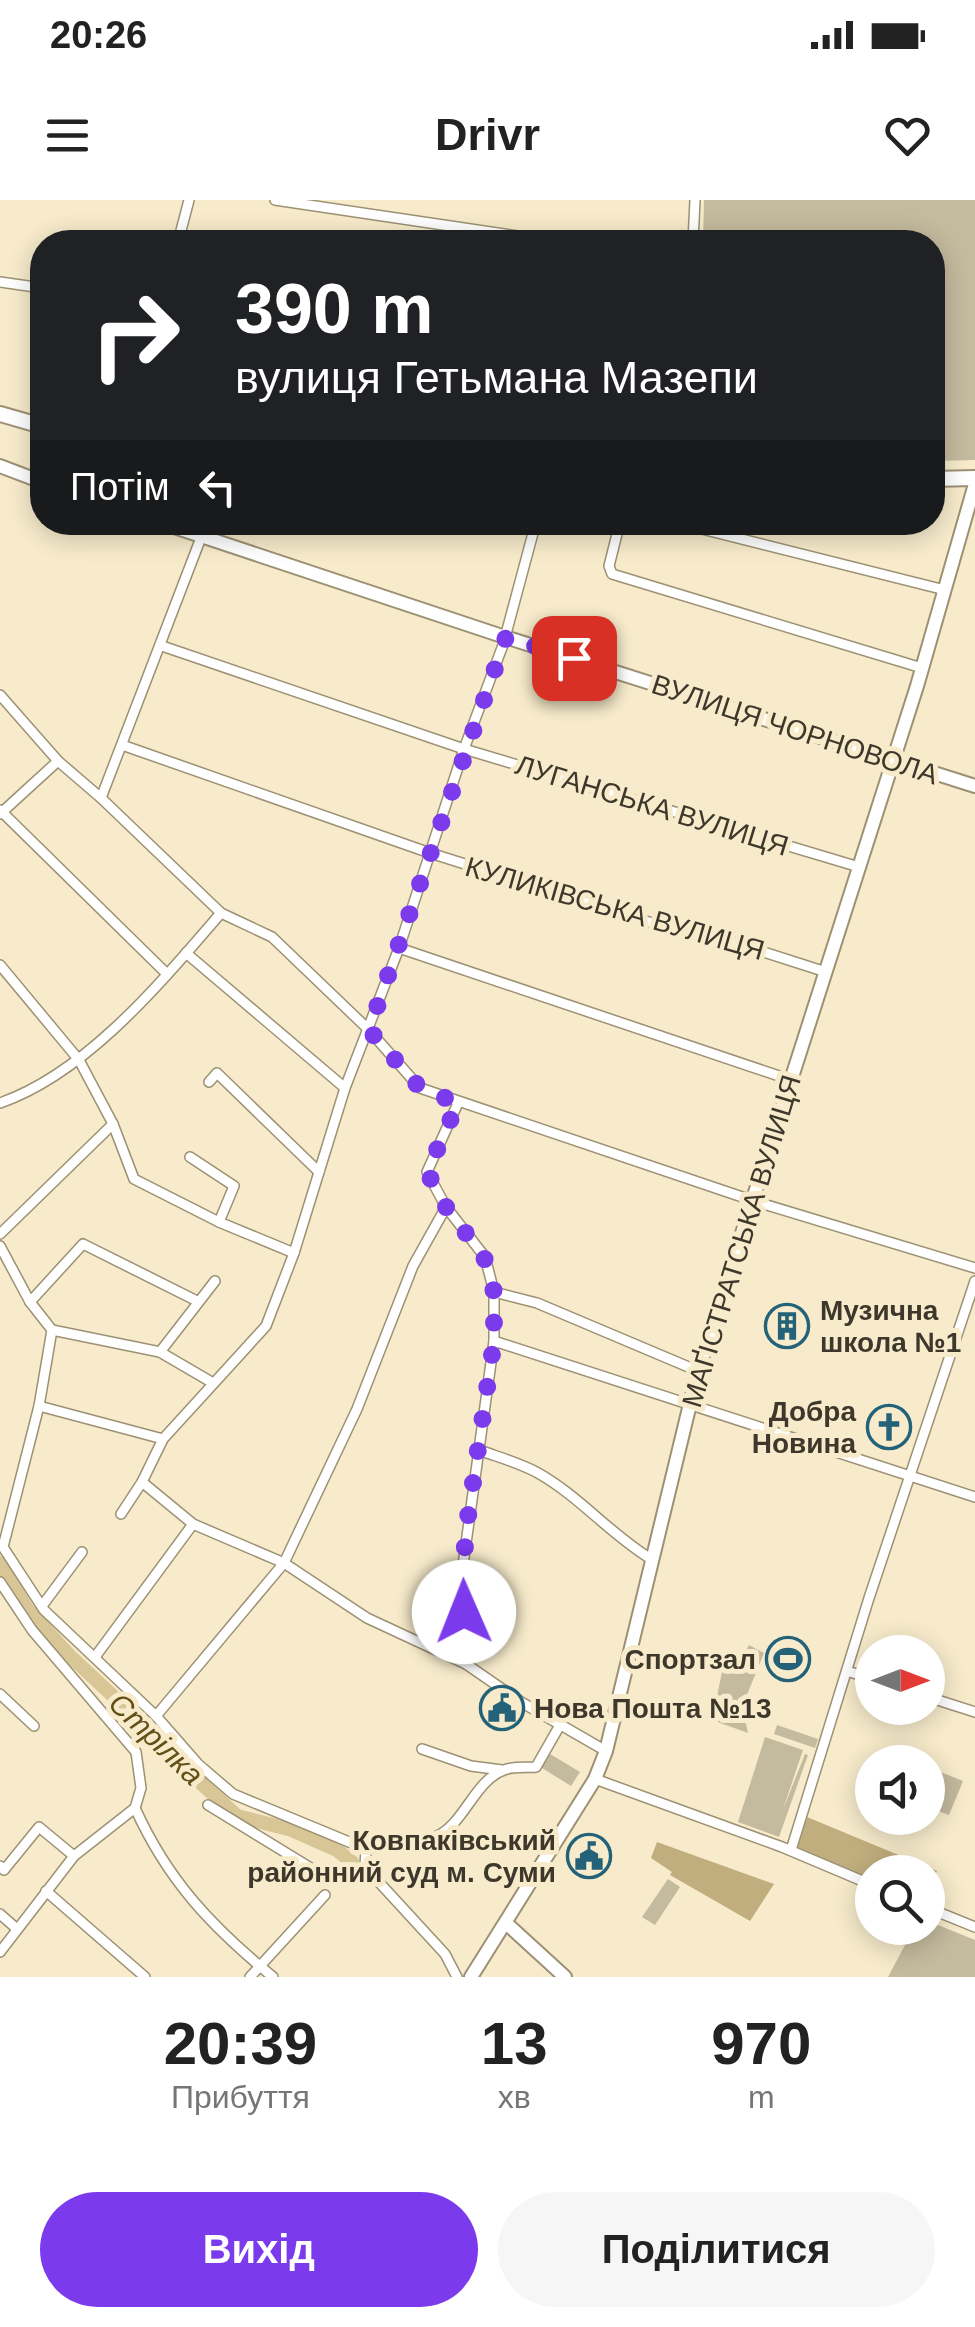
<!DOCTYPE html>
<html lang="uk">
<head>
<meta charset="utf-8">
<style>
  :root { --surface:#fff; --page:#f6f6f6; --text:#222; --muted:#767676; --accent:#7c3aed }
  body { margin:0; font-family:Helvetica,sans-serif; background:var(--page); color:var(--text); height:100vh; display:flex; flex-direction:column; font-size:38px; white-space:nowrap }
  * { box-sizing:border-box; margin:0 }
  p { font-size:32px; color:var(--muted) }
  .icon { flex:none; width:55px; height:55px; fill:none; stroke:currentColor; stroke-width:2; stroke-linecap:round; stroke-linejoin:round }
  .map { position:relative; height:1777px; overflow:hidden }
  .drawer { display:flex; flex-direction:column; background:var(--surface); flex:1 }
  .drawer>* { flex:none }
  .banner { position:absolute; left:30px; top:30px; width:915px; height:305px; border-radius:40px; box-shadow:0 5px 25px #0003; background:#202124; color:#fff; overflow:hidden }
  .needle { width:65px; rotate:90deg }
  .buttons { position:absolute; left:855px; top:1435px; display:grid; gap:20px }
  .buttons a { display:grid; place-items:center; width:90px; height:90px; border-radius:50%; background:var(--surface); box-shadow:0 5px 25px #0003; font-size:50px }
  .pin { position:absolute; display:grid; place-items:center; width:85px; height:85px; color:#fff; margin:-42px; border-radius:20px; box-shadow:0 5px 15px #0006 }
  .me { position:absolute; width:110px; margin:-55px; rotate:359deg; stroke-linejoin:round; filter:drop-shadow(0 0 8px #0008) }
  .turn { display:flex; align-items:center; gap:35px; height:210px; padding:0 40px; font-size:45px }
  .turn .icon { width:130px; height:130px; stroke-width:2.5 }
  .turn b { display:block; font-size:70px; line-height:85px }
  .then { display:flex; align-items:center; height:95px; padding:0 40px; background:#0003; gap:20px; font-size:38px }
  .eta { display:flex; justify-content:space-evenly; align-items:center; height:170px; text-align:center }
  .eta b { font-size:60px; font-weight:700; line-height:70px }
  .primary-button { display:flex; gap:20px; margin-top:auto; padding:20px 40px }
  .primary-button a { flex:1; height:115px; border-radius:60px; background:var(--accent); color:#fff; font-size:40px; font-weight:700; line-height:115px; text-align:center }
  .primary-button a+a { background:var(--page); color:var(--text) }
  .status { display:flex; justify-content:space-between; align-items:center; height:70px; padding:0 50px; background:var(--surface); direction:ltr }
  .status svg { height:28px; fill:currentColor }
  header { display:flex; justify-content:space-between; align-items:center; height:130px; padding:0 40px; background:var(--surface); font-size:45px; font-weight:700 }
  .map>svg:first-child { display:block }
</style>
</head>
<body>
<div class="status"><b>20:26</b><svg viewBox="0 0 49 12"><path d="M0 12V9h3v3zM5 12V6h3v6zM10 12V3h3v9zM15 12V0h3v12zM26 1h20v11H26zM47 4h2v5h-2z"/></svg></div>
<header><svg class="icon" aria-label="menu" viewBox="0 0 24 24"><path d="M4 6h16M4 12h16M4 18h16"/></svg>Drivr<svg class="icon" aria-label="heart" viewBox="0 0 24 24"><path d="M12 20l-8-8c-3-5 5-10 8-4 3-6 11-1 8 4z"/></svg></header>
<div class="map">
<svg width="975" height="1777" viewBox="0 0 975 1777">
  <rect width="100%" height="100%" fill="#f7ebcb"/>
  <g fill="#c4ba9e">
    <polygon points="704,0 975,0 975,260 933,261 932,42 703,42"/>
    <polygon points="749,1445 764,1453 742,1507 748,1533 712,1520 726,1453 743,1456"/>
    <polygon points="777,1525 818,1539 815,1548 774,1534"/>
    <polygon points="765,1537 803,1550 782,1612 805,1554 808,1555 779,1637 738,1622"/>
    <polygon points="550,1554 580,1572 571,1586 542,1568"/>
    <polygon points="928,1567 963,1581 949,1615 928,1607"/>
    <polygon points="668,1679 680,1687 655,1725 642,1717"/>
    <polygon points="928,1721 975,1740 975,1777 888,1777 914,1728 928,1728"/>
  </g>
  <g fill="#c0ae7e">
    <polygon points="807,1617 937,1671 928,1694 928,1672 872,1672 872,1681 797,1649"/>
    <polygon points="657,1642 774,1684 750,1721 670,1675 672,1672 651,1658"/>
  </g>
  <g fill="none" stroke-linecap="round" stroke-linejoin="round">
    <polyline stroke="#d8c696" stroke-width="14" points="0,1363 27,1409 69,1455 113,1496 156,1542 237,1616 292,1630 337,1650 352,1662"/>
    <defs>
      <g id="street">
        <polyline points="275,0 558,42"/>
        <polyline points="178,42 189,0"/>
        <polyline points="693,42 695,0"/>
        <polyline points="0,82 42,88"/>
        <polyline points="620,322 609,366 612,374 922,468"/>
        <polyline points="674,322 945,390"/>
        <polyline points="162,446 464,549 859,667"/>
        <polyline points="0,495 58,561 101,598 221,713 272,737 369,830 420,888 760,1003 975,1068"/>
        <polyline points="122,545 430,653 668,728 723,739 826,772"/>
        <polyline points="101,598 207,322"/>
        <polyline points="0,610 167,774"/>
        <polyline points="0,614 58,561"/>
        <polyline points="399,748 791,880"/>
        <polyline points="186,753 345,888"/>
        <polyline points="0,765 79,860 113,924 134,979 219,1022 294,1053"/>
        <polyline points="209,882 217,873 319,972"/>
        <path d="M0 903C87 873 162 781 221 713"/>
        <polyline points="458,903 427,972 446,1007 485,1057 494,1092 494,1141 463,1365 466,1464"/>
        <polyline points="190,957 234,986 219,1022"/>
        <polyline points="0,1034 113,924"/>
        <polyline points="0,1046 30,1102 52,1130 39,1206 3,1347 44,1410 156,1516 198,1564 233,1594 366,1649 365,1667"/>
        <polyline points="494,1092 537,1103 698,1171"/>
        <polyline points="30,1102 83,1044 197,1101"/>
        <polyline points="52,1130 160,1152 213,1183"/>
        <polyline points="494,1141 975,1297"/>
        <polyline points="160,1152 215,1081"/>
        <polyline points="39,1206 163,1239"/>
        <path d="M479 1250C498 1257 520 1263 538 1273 579 1296 610 1334 651 1359"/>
        <polyline points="142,1282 193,1324 284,1363 367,1418 466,1464 521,1502 606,1551"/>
        <polyline points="121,1314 142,1282 163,1239 266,1126 294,1053 345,888 399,748 464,549 503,445 536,322"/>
        <polyline points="0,1382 32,1430 136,1552 141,1588 135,1608 74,1656 0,1752"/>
        <polyline points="42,1406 82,1352"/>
        <polyline points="95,1457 193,1324"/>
        <polyline points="847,1471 872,1479"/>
        <polyline points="0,1494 34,1526"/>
        <polyline points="928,1497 975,1512"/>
        <polyline points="156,1516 284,1363 357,1209 413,1066 446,1007"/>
        <polyline points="422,1549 471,1566 502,1570"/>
        <polyline points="595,1579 782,1647 872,1685"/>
        <polyline points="208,1605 319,1673 333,1675 365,1667"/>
        <path d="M135 1608C168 1681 212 1727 273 1777"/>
        <path d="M437 1636C464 1624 475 1580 504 1570 513 1566 527 1568 536 1567L560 1525"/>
        <polyline points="791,1650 869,1398 975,1081"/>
        <polyline points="0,1666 4,1670 39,1627 74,1656"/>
        <polyline points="365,1667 445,1754 457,1777"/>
        <polyline points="46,1691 145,1777"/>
        <polyline points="928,1708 975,1727"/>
        <polyline points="0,1714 17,1729"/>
        <polyline points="250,1777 325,1695"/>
      </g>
      <g id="secondary">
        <polyline points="0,266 42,282"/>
        <polyline points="159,322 505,437 975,586"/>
        <polyline points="507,1724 565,1777"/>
        <polyline points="471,1777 595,1579 606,1551 698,1171 917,486 975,284"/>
      </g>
      <g id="primary">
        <polyline points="0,214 42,226"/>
        <polyline points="932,279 975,278"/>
      </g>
    </defs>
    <use href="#street" stroke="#9d9174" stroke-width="12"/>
    <use href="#secondary" stroke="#9d9174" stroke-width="16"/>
    <use href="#primary" stroke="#9d9174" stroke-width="18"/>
    <use href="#street" stroke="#fff" stroke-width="9"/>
    <use href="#secondary" stroke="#fff" stroke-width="12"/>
    <use href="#primary" stroke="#fff" stroke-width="14"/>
  </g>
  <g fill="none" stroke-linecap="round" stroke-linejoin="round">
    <polyline stroke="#7c3aed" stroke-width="18" stroke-dasharray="0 32.4" points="464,1412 465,1337 494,1141 494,1092 484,1057 446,1007 427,972 458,903 420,888 369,830 506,437 574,458"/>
  </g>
  <defs>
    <symbol id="building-ring" viewBox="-11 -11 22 22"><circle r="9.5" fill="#f7ebcb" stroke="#236278" stroke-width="1.5"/><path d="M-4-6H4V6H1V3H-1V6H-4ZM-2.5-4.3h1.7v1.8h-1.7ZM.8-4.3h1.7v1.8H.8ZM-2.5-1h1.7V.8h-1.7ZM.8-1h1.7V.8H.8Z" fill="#236278"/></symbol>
    <symbol id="church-ring" viewBox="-11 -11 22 22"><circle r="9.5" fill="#f7ebcb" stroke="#236278" stroke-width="1.5"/><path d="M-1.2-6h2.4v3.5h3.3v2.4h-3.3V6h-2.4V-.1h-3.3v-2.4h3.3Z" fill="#236278"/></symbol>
    <symbol id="stadium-ring" viewBox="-11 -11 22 22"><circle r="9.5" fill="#f7ebcb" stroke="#236278" stroke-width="1.5"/><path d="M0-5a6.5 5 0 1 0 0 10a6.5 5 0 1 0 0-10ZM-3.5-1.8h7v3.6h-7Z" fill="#236278"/></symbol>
    <symbol id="civic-ring" viewBox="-11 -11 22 22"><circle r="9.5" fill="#f7ebcb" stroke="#236278" stroke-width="1.5"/><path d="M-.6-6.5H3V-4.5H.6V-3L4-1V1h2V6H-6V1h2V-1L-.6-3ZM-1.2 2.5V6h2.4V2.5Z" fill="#236278"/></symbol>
  </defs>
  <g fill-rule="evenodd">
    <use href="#building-ring" x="762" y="1101" width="50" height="50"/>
    <use href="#church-ring" x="864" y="1202" width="50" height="50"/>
    <use href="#stadium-ring" x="763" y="1434" width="50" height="50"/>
    <use href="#civic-ring" x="477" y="1483" width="50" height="50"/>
    <use href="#civic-ring" x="564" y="1631" width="50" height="50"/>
  </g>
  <g text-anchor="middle" stroke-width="10" stroke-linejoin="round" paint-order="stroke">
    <g font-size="28" fill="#3d382b" stroke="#f7ebcb">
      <text transform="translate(795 529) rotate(18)" y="10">ВУЛИЦЯ ЧОРНОВОЛА</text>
      <text transform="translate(652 605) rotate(17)" y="10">ЛУГАНСЬКА ВУЛИЦЯ</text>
      <text transform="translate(615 708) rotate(16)" y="10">КУЛИКІВСЬКА ВУЛИЦЯ</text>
      <text transform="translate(741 1041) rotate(-73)" y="10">МАҐІСТРАТСЬКА ВУЛИЦЯ</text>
    </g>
    <g font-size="28" font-weight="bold" fill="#3d382b" stroke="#f7ebcb" text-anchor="end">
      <text x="820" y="1120" text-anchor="start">Музична<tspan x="820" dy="32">школа №1</tspan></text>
      <text x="856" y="1221">Добра<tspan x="856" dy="32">Новина</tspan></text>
      <text x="756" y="1469">Спортзал</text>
      <text x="534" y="1518" text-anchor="start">Нова Пошта №13</text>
      <text x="556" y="1650">Ковпаківський<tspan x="556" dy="32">районний суд м. Суми</tspan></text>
    </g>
    <g font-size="30" font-style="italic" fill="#635018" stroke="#f7ebcb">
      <text transform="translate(156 1539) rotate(44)" y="10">Стрілка</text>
    </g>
  </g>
</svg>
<div class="buttons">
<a><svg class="needle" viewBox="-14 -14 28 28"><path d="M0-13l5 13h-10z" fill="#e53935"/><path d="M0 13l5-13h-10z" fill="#767676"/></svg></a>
<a><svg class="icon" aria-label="sound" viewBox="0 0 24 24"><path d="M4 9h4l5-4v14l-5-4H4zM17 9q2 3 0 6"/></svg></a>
<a><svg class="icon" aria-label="search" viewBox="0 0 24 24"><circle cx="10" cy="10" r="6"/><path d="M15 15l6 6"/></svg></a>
</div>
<div class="pin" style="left:574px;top:458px;background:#d93025"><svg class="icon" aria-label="arrive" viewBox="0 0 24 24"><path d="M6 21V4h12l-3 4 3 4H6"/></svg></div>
<svg class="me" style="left:464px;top:1412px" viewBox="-20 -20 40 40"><circle r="19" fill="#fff"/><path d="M0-13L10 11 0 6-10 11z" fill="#7c3aed"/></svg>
<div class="banner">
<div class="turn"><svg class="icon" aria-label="right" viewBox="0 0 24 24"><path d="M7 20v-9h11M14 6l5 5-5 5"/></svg><div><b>390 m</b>вулиця Гетьмана Мазепи</div></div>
<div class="then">Потім<svg class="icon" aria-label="left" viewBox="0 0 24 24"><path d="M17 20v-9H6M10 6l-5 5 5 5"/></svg></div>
</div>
</div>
<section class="drawer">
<div class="eta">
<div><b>20:39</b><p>Прибуття</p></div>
<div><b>13</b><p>хв</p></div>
<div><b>970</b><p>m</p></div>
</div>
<div class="primary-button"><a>Вихід</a><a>Поділитися</a></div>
</section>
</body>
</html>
